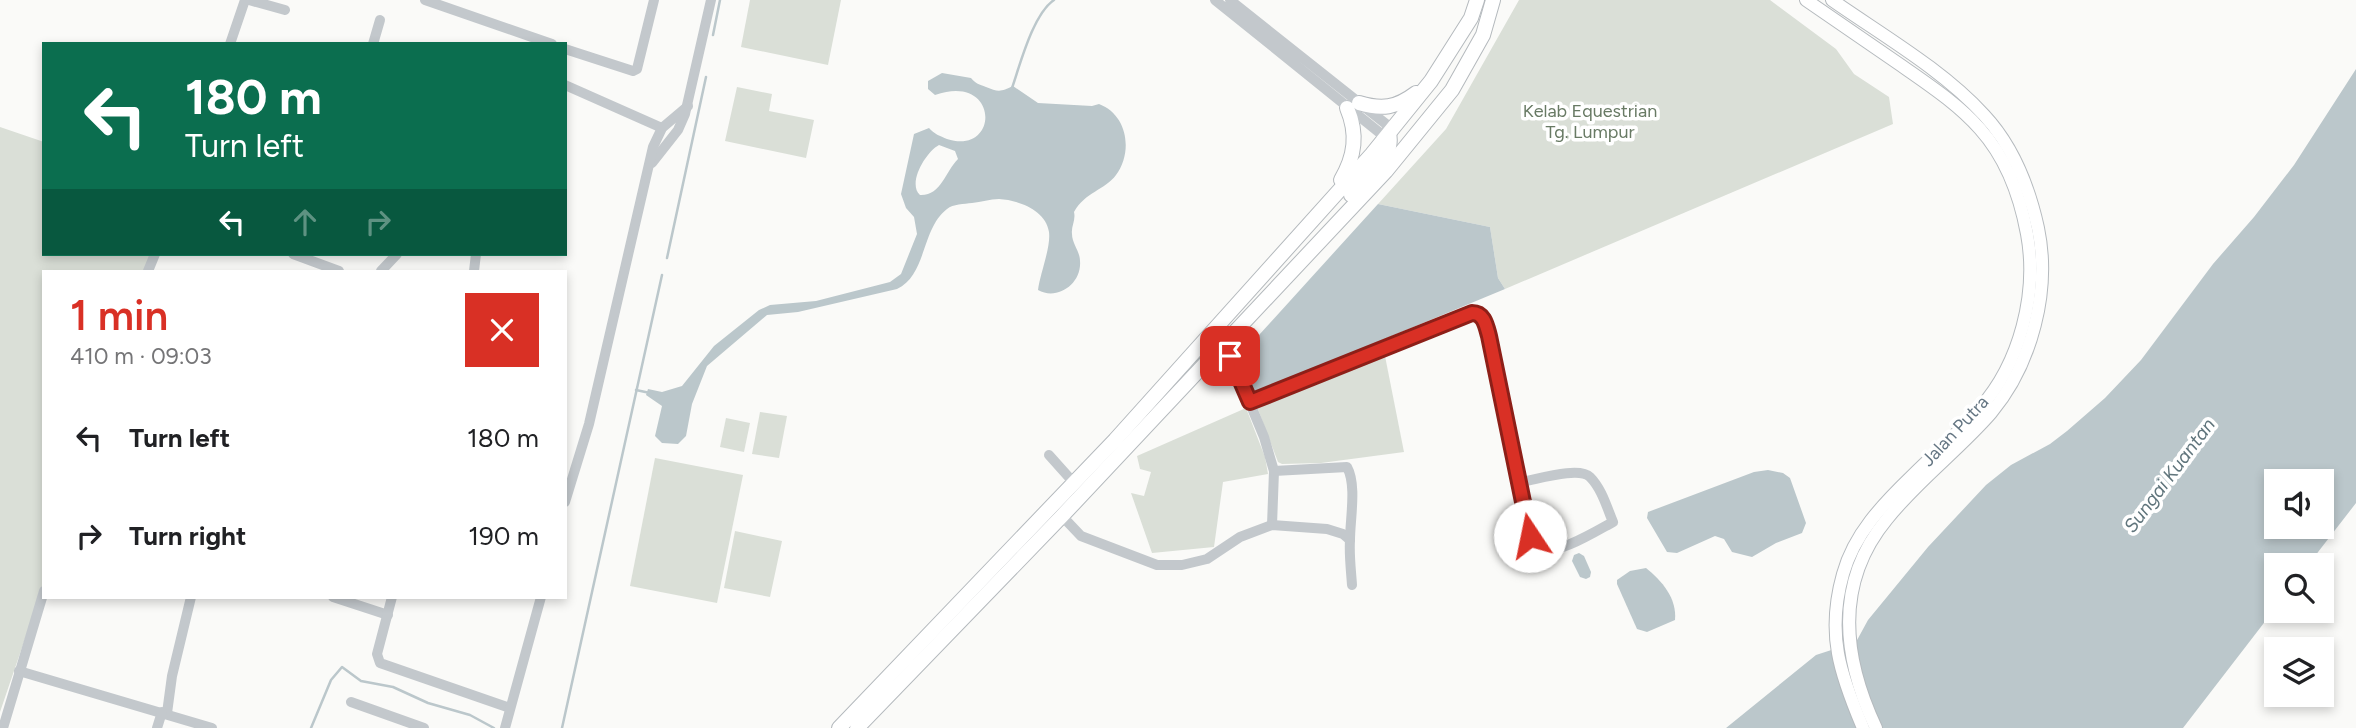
<!DOCTYPE html>
<html lang="en">
<head>
<meta charset="utf-8">
<style>
  :root { --surface:#fff; --page:#f2f2f2; --text:#202124; --muted:#757577; --accent:#d93025 }
  body { margin:0; font-family:Figtree,sans-serif; background:var(--page); color:var(--text); height:100vh; display:flex; flex-direction:column; font-size:26px; white-space:nowrap }
  * { box-sizing:border-box; margin:0 }
  p { font-size:23px; color:var(--muted) }
  .icon { flex:none; width:38px; height:38px; fill:none; stroke:currentColor; stroke-width:2; stroke-linecap:round; stroke-linejoin:round }
  .map { position:relative; flex:1; overflow:hidden }
  .side { position:absolute; left:42px; top:270px; width:525px; height:329px; display:flex; flex-direction:column; background:var(--surface); border-radius:0px; box-shadow:0 4px 10px #0003 }
  .side>* { flex:none }
  .hud { position:absolute; left:42px; top:42px; width:525px; height:214px; border-radius:0px; box-shadow:0 4px 10px #0003; background:#0b6e4f; color:#fff; overflow:hidden }
  .fabs { position:absolute; left:2264px; top:469px; display:grid; gap:14px }
  .fabs a { display:grid; place-items:center; width:70px; height:70px; border-radius:0px; background:var(--surface); box-shadow:0 4px 10px #0003; font-size:35px }
  .pin { position:absolute; display:grid; place-items:center; width:60px; height:60px; color:#fff; margin:-30px; border-radius:14px; box-shadow:0 4px 10px #0006 }
  .me { position:absolute; width:77px; margin:-38px; rotate:349deg; stroke-linejoin:round; filter:drop-shadow(0 0 5px #0008) }
  .turn { display:flex; align-items:center; gap:24px; height:147px; padding:0 28px; font-size:32px }
  .turn .icon { width:91px; height:91px; stroke-width:2.5 }
  .turn b { display:block; font-size:49px; line-height:60px }
  .lanes { display:flex; align-items:center; height:66px; padding:0 28px; background:#0003; justify-content:center; gap:35px; direction:ltr }
  .lanes .off { opacity:.35 }
  .round { display:grid; place-items:center; flex:none; width:74px; height:74px; border-radius:0px; background:var(--page) }
  .summary { display:flex; align-items:center; justify-content:space-between; height:119px; padding:0 28px }
  h1 { font-size:42px; font-weight:600; line-height:52px; color:var(--accent) }
  ul { padding:0; list-style:none }
  li { display:flex; align-items:center; gap:21px; height:98px; padding:0 28px }
  li div { flex:1 }
  li b { display:block; font-size:26px }
  li em { font-style:normal }
  .map>svg:first-child { display:block }
</style>
</head>
<body>
<div class="map">
<svg width="2356" height="728" viewBox="0 0 2356 728">
  <rect width="100%" height="100%" fill="#fafaf8"/>
  <g fill="#dadfd7">
    <polygon points="750,0 841,0 828,65 741,47"/>
    <polygon points="1519,0 1770,0 1836,49 1854,74 1889,97 1893,124 1505,289 1498,278 1490,227 1378,204 1446,129"/>
    <polygon points="737,87 772,94 769,111 814,120 806,158 725,141"/>
    <polygon points="0,127 44,142 44,254 155,254 149,271 44,271 44,583 0,712"/>
    <polygon points="1378,356 1385,356 1404,452 1321,463 1282,464 1278,462 1256,404"/>
    <polygon points="1246,408 1265,457 1268,474 1223,482 1214,547 1152,553 1131,493 1144,496 1151,472 1140,469 1137,456"/>
    <polygon points="760,412 787,416 779,458 752,454"/>
    <polygon points="726,418 750,423 744,452 720,447"/>
    <polygon points="655,458 743,475 717,603 630,586"/>
    <polygon points="735,531 782,541 770,597 724,588"/>
  </g>
  <g fill="#bbc7cb" fill-rule="evenodd">
    <path d="M2356 69V503L2308 565H2277V606L2183 728H1726L1816 655 1856 642 1868 620 1928 547 1986 485 2011 465 2050 444 2067 431 2105 398 2141 360 2213 264 2254 217 2294 165ZM2277 481H2322V527H2277Z"/>
    <path d="M942 73 971 78C976 84 979 84 986 87 998 92 1001 92 1013 86L1038 103 1092 106 1099 104C1128 115 1133 152 1116 175 1105 190 1085 192 1074 212 1076 220 1071 226 1072 234 1072 244 1080 251 1080 261 1082 284 1057 301 1038 290 1040 274 1051 247 1049 232 1046 210 1018 200 999 199 990 199 981 202 972 203 964 204 953 204 947 209 921 229 927 275 897 289L798 312 767 315 707 366 692 404 686 436 678 444 662 443 655 436 662 406 646 395 648 389 662 392 682 386 714 346 759 310 770 305 816 301 890 282 901 274 917 234 914 217 906 208 901 194 914 134 929 128C934 134 940 136 947 139 1000 156 1000 72 935 95L928 89V81ZM939 145 955 151 958 159C945 172 941 196 920 195 907 183 926 152 939 145Z"/>
    <polygon points="1378,204 1490,227 1498,278 1505,289 1257,392 1248,389 1239,357"/>
    <polygon points="1768,470 1783,473 1790,478 1806,523 1802,533 1776,543 1752,557 1732,552 1724,539 1715,536 1677,553 1667,552 1647,518 1648,512 1754,472"/>
    <polygon points="1579,553 1584,556 1591,572 1590,577 1586,579 1580,577 1572,561 1574,555"/>
    <path d="M1646 568C1662 581 1677 598 1675 620L1647 632 1637 629 1617 584V580L1630 571Z"/>
  </g>
  <g fill="none" stroke-linecap="round" stroke-linejoin="round">
    <g stroke="#bbc7cb" stroke-width="2.5">
      <polyline points="713,35 720,0"/>
      <path d="M1012 88C1020 65 1033 14 1054 0"/>
      <polyline points="667,258 706,77"/>
      <polyline points="636,390 650,393"/>
      <polyline points="311,728 331,680 342,667 361,681 393,687 428,703 470,715 494,728"/>
      <polyline points="562,728 662,275"/>
    </g>
    <defs>
      <g id="major">
        <path d="M1806 0C1838 22 1870 44 1902 66 1929 85 1958 104 1980 129 2007 159 2020 196 2027 234 2038 293 2020 363 1980 408 1960 432 1935 453 1912 476 1883 504 1854 534 1843 574 1826 634 1840 674 1863 728"/>
        <path d="M1832 0C1882 35 1943 70 1984 115 2013 146 2029 187 2038 228 2051 290 2032 364 1991 413 1959 450 1918 480 1887 519 1834 583 1843 658 1876 728"/>
      </g>
      <g id="highway">
        <path d="M1359 103C1382 110 1396 108 1416 93"/>
        <path d="M1341 180C1355 156 1358 134 1347 108"/>
        <path d="M1351 195C1365 179 1395 157 1389 134"/>
        <polyline points="839,728 1115,440 1372,154 1431,81 1471,18 1477,0"/>
        <polyline points="857,728 1062,516 1386,171 1452,90 1483,35 1493,0"/>
      </g>
    </defs>
    <use href="#major" stroke="#b5babe" stroke-width="14"/>
    <use href="#highway" stroke="#b4b9bd" stroke-width="16"/>
    <g stroke="#c3c8cc" stroke-width="10">
      <polyline points="249,0 285,10"/>
      <polyline points="425,0 552,44"/>
      <polyline points="1215,0 1380,133 1389,134 1386,124 1230,0"/>
      <polyline points="230,44 245,0"/>
      <polyline points="373,44 380,20"/>
      <polyline points="565,49 633,71 637,69 654,0"/>
      <polyline points="565,85 662,128"/>
      <polyline points="652,163 678,130 685,114 711,0"/>
      <polyline points="293,254 339,271"/>
      <polyline points="148,271 155,254"/>
      <polyline points="381,271 397,254"/>
      <polyline points="474,271 476,254"/>
      <polyline points="1224,341 1264,437 1274,471 1272,525"/>
      <path d="M1250 402 1472 312C1481 313 1483 318 1486 326L1530 535C1532 540 1535 547 1540 549 1555 557 1598 530 1613 522 1607 508 1602 489 1590 477 1579 466 1535 480 1520 482"/>
      <polyline points="1049,455 1074,483"/>
      <path d="M1274 471 1347 467C1357 485 1350 519 1350 540 1349 555 1351 570 1352 585"/>
      <polyline points="565,502 589,424 653,147 662,128 688,106"/>
      <polyline points="1062,516 1081,536 1157,565 1182,565 1207,559 1240,537 1272,525 1327,529 1343,534 1350,540"/>
      <polyline points="333,597 388,615"/>
      <polyline points="392,597 377,654 380,663 510,708"/>
      <polyline points="19,671 212,728"/>
      <polyline points="351,702 424,728"/>
      <polyline points="167,713 172,676 191,597"/>
      <polyline points="3,728 44,591"/>
      <polyline points="157,728 162,712"/>
      <polyline points="505,728 541,597"/>
    </g>
    <use href="#major" stroke="#fff" stroke-width="12"/>
    <use href="#highway" stroke="#fff" stroke-width="14"/>
  </g>
  <g fill="none" stroke-linecap="round" stroke-linejoin="round">
    <defs>
      <path id="route" d="M1230 356 1250 402 1472 313C1484 313 1486 325 1489 336L1530 536"/>
    </defs>
    <use href="#route" stroke="#8d1f18" stroke-width="18"/>
    <use href="#route" stroke="#d93025" stroke-width="12"/>
  </g>
  <g text-anchor="middle" stroke-width="7" stroke-linejoin="round" paint-order="stroke">
    <g font-size="18" fill="#687a64" stroke="#fff">
      <text x="1590" y="117">Kelab Equestrian<tspan x="1590" dy="21">Tg. Lumpur</tspan></text>
    </g>
    <g font-size="18" fill="#657683" stroke="#fff">
      <text transform="translate(1955 431) rotate(-47)" y="6">Jalan Putra</text>
    </g>
    <g font-size="19" font-style="italic" fill="#60757c" stroke="#fff">
      <text transform="translate(2169 475) rotate(-53)" y="7">Sungai Kuantan</text>
    </g>
  </g>
</svg>
<div class="fabs">
<a><svg class="icon" aria-label="sound" viewBox="0 0 24 24"><path d="M4 9h4l5-4v14l-5-4H4zM17 9q2 3 0 6"/></svg></a>
<a><svg class="icon" aria-label="search" viewBox="0 0 24 24"><circle cx="10" cy="10" r="6"/><path d="M15 15l6 6"/></svg></a>
<a><svg class="icon" aria-label="layers" viewBox="0 0 24 24"><path d="M12 4l9 5-9 5-9-5zM3 14l9 5 9-5"/></svg></a>
</div>
<div class="pin" style="left:1230px;top:356px;background:#d93025"><svg class="icon" aria-label="arrive" viewBox="0 0 24 24"><path d="M6 21V4h12l-3 4 3 4H6"/></svg></div>
<svg class="me" style="left:1530px;top:536px" viewBox="-20 -20 40 40"><circle r="19" fill="#fff"/><path d="M0-13L10 11 0 6-10 11z" fill="#d93025"/></svg>
<div class="hud">
<div class="turn"><svg class="icon" aria-label="left" viewBox="0 0 24 24"><path d="M17 20v-9H6M10 6l-5 5 5 5"/></svg><div><b>180 m</b>Turn left</div></div>
<div class="lanes"><svg class="icon" aria-label="left" viewBox="0 0 24 24"><path d="M17 20v-9H6M10 6l-5 5 5 5"/></svg><svg class="icon off" aria-label="ahead" viewBox="0 0 24 24"><path d="M12 20V5M6 11l6-6 6 6"/></svg><svg class="icon off" aria-label="right" viewBox="0 0 24 24"><path d="M7 20v-9h11M14 6l5 5-5 5"/></svg></div>
</div>
<section class="side">
<div class="summary"><div><h1>1 min</h1><p>410 m · 09:03</p></div><a class="round" style="background:#d93025;color:#fff"><svg class="icon" aria-label="close" viewBox="0 0 24 24"><path d="M6 6l12 12M18 6L6 18"/></svg></a></div>
<ul>
<li><svg class="icon" aria-label="left" viewBox="0 0 24 24"><path d="M17 20v-9H6M10 6l-5 5 5 5"/></svg><div><b>Turn left</b></div><em>180 m</em></li>
<li><svg class="icon" aria-label="right" viewBox="0 0 24 24"><path d="M7 20v-9h11M14 6l5 5-5 5"/></svg><div><b>Turn right</b></div><em>190 m</em></li>
</ul>
</section>
</div>
</body>
</html>
